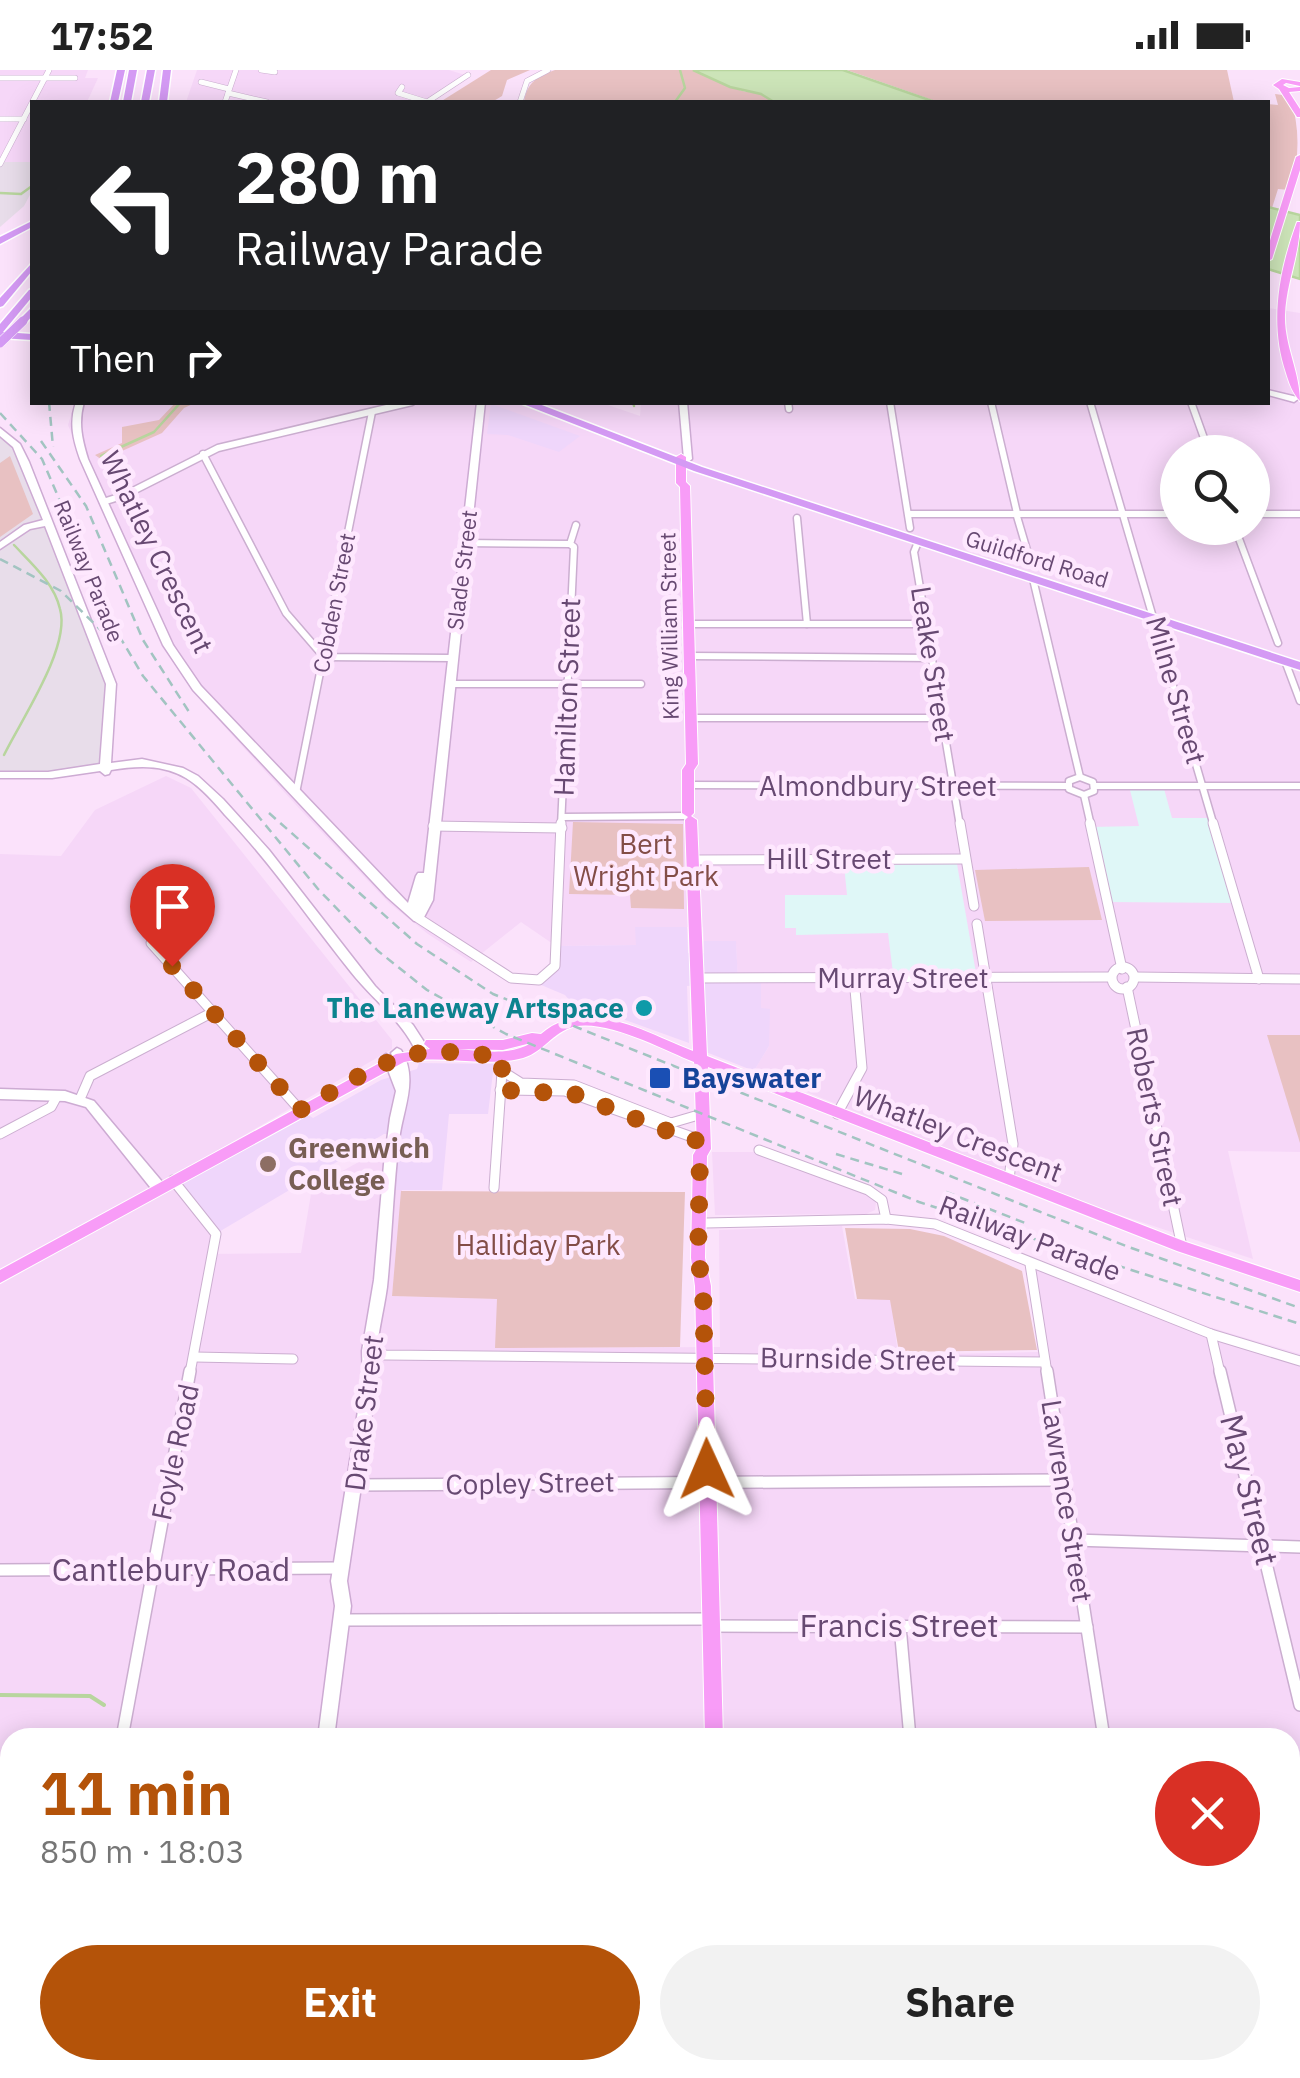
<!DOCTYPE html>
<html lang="en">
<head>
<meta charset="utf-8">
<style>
  :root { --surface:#fff; --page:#f2f2f2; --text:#222; --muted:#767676; --accent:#b45309 }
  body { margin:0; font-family:"IBM Plex Sans",sans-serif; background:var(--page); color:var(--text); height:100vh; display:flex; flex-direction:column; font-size:38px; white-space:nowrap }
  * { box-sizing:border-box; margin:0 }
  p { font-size:32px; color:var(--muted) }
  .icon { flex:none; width:55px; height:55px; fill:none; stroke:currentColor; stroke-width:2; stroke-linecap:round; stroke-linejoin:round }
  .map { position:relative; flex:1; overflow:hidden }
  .drawer { position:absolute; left:0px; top:1658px; width:1300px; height:352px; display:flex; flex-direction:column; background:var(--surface); border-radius:30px 30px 0 0; box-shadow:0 5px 25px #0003 }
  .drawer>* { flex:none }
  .guide { position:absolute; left:30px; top:30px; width:1240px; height:305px; border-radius:0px; box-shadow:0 5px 25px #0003; background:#202124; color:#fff; overflow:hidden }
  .fabs { position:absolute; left:1160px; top:365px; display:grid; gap:20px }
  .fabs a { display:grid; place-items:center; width:110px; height:110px; border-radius:50%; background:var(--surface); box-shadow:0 5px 25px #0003; font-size:50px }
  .pin { position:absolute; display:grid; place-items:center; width:85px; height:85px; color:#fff; margin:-102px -42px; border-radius:50% 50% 50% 0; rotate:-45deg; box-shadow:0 0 10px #0007 }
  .pin .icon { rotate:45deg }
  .me { position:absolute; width:110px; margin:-55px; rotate:359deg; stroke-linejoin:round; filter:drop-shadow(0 0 8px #0008) }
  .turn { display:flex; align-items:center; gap:35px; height:210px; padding:0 40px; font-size:45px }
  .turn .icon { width:130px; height:130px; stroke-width:2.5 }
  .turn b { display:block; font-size:70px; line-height:85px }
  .then { display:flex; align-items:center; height:95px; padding:0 40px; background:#0003; gap:20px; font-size:38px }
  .round { display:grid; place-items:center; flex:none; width:105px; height:105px; border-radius:52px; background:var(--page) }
  .head { display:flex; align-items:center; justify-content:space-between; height:170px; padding:0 40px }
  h1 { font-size:60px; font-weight:700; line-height:75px; color:var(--accent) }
  .button { display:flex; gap:20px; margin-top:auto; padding:20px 40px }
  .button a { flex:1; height:115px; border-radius:60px; background:var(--accent); color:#fff; font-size:40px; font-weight:700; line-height:115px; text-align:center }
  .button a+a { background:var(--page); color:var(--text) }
  .status { display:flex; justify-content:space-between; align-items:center; height:70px; padding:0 50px; background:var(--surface); direction:ltr }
  .status svg { height:28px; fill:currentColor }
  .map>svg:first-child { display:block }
</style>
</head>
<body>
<div class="status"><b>17:52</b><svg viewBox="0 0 49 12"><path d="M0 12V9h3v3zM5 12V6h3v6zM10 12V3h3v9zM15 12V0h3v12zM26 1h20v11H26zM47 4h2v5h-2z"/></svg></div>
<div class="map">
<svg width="1300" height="2008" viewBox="0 0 1300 2008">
  <rect width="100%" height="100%" fill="#fbe2fb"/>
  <g fill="#f6d7f8" fill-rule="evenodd">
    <polygon points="0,0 88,0 85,8 98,8 87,32 32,32 32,92 0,92"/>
    <polygon points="197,0 449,0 465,5 423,32 186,32"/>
    <path d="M1268 238 1300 243V1082L1228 1081 1253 1189 1081 1132 754 1001 769 976V939H761V913H738L736 872 704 871 703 857H636V875L556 876 521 852 471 892 428 864 389 833 296 735 202 632 162 577 68 355 75 332H599L640 346 641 332H1268ZM1178 382H1252V458H1178Z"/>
    <path d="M166 706 191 718 392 970V979L169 1109 211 1165 208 1184 301 1183 312 1118 382 1079H406L392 1226 498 1229 496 1278 720 1277 719 1160 842 1156 855 1229H891L898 1285 1038 1282 1025 1190 1206 1256 1300 1284V2008H0V784L61 786 95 740ZM10 1668H1290V2000H10Z"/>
    <polygon points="712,1082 763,1082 782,1088 871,1126 876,1133 875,1140 866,1144 715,1145"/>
  </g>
  <g fill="#efd6fb">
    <polygon points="491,334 580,366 559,382 508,365 487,364"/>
    <polygon points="635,857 687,857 688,883 704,883 704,871 736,871 738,912 761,913 761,938 770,939 769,976 754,1001 706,982 704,915 687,916 689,973 592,938 575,937 565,925 534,912 552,901 556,876 636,875"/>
    <polygon points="419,993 494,994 488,1044 449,1044 442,1120 388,1120 392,1064 384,1064 217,1163 176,1110 301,1040 313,1048 381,1010 417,999"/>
  </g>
  <g fill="#e8ddea">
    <polygon points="0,92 32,92 32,121 24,136 0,157"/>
    <polygon points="0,362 16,374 107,610 109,637 98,701 0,705"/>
  </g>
  <g fill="#dff7f7">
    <polygon points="1163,715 1172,748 1213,748 1237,833 1107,832 1091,757 1139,756 1129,716"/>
    <polygon points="957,794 976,903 893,903 888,863 796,865 796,858 785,858 785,825 847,825 844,795"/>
  </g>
  <g fill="#e8c1c2">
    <polygon points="491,0 530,0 507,10 502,26 492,32 440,32"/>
    <path d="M555 0H693L742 21 761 24 774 32H524C527 13 537 6 555 0Z"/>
    <polygon points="847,0 1227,0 1234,32 938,32"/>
    <path d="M1275 24 1290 26C1300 58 1300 88 1290 120L1278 119 1272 138 1268 137V34L1278 35Z"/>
    <polygon points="176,332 195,333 184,338 162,363 102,390 95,385 122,373 122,357 159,350"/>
    <polygon points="10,386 33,444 0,467 0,393"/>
    <polygon points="573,752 683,754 684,839 631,838 630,825 569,824"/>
    <polygon points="1089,797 1102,850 985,851 975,800"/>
    <polygon points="1267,965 1300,965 1300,1073"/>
    <polygon points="401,1121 685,1122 680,1277 495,1278 497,1229 392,1226"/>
    <polygon points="845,1158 910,1159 944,1166 1022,1201 1037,1280 899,1282 890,1230 857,1229"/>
  </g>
  <g fill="#cce4b8" stroke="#b8d59e" stroke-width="2.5">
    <polygon points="693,0 843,0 935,32 774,32 761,24 730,17"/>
    <polygon points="1268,137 1300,145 1300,209 1268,199"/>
  </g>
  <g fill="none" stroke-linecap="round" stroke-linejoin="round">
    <g stroke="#b8d59e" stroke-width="2.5">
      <polyline points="675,32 685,18 680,0"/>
      <polyline points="0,123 21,124 32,116"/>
      <polyline points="633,332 634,336"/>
      <polyline points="101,386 154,362 181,332"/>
      <path d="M4 685C21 650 71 577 60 539 54 513 32 494 14 475"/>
    </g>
    <g stroke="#b8d59e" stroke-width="4">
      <polyline points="0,1625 90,1626 104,1635"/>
      <polyline points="529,2000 542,2008"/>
    </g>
    <defs>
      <g id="street-far3">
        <polyline points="261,0 275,2 270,0"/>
        <polyline points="0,8 75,8"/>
        <polyline points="201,12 229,19"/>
        <polyline points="402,17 398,23 427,32"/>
        <polyline points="228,23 267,32"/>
        <polyline points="225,32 236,0"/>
        <polyline points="427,32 468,5"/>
        <polyline points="520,32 527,11 548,0"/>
        <polyline points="0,49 24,49"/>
        <polyline points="0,94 49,0"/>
      </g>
      <g id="street-far2">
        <polyline points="788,332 789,339"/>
        <polyline points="890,332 910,458"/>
        <polyline points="991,332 1017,443"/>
        <polyline points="1090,332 1214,756"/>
        <polyline points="1191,332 1209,382"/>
        <polyline points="203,384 286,543 324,587 451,588"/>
        <polyline points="103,432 125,425 218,378 412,332"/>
        <polyline points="1016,443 1029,487"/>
        <polyline points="909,444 1178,444"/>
        <polyline points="1252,444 1300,444"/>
        <polyline points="797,448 807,554"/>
        <polyline points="1235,458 1278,573"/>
        <polyline points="918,472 914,482 960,756"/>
        <polyline points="464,473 570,474"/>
        <polyline points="1033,509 1080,707"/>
        <polyline points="688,554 926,554"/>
        <polyline points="689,586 931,588"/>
        <polyline points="1285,591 1300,631"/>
        <polyline points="449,614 641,614"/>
        <polyline points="691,648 941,648"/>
        <polygon points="1080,707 1093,712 1094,721 1084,725 1069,719 1069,711"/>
        <polyline points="687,715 1068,716"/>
        <polyline points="1095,716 1300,716"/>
        <polyline points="296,723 372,342"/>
        <polyline points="1084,725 1091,756"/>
        <polyline points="562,747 685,746"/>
        <polyline points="561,756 574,477 570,474 576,455"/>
      </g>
      <g id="street-far1">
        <polyline points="960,753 974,836"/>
        <polyline points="1090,753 1122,899"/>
        <polyline points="1213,753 1259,909"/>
        <polyline points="433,756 562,758"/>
        <polyline points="694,790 965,789"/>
        <polyline points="418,848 511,908 539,910 555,896 561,753"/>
        <polyline points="977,854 1013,1074 1009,1110"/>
        <polyline points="151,873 300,1040"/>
        <circle cx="1123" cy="908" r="11"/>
        <polyline points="1135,907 1300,909"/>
        <polyline points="696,908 1110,907"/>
        <polyline points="1127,917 1182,1177"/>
        <polyline points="487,979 501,982 503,987 494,1118"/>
        <polyline points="502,1001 521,1013 574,1015 671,1053 695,1046"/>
        <polyline points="500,1020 565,1021 598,1033"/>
        <polyline points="80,1029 90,1006 215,941"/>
        <polyline points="613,1039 695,1068"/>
        <polyline points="837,1044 862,998 854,908"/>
        <polyline points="0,1064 51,1037 57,1026"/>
        <polyline points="759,1080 868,1120 882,1130 886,1149"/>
        <polyline points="173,1110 216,1164 190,1303"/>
        <polyline points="706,1153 886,1149 935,1154 1211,1264 1300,1291"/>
        <polyline points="1030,1194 1047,1303"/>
        <polyline points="1211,1264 1220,1303"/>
        <polyline points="371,1280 385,1285 1045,1292"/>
        <polyline points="195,1287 293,1289"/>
      </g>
      <g id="street">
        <polyline points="1047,1301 1104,1668"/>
        <polyline points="1220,1301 1300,1635"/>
        <polyline points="355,1415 1064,1410"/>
        <polyline points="1074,1470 1300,1477"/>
        <polyline points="0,1500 341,1498"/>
        <polyline points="340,1550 711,1549"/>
        <polyline points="711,1556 1087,1557"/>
        <polyline points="900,1556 910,1668"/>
        <polyline points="122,1668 190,1301"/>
        <polyline points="0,1828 10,1818"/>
        <polyline points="822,2000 824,2008"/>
        <polyline points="941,2000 941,2008"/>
        <polyline points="1157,2000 1159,2008"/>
        <polyline points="106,2008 108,2000"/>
      </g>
      <g id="secondary">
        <polygon points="1268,320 1297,327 1298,329 1294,332 1268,325"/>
        <path d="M76 332H84C78 353 82 369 88 389L173 575 201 616 408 833 416 806 418 803H424L477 332H485L433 830 422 851H414L387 827 193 620 163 575 80 389C73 369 69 353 76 332Z"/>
        <polygon points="679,332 687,332 692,389 688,392 684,389"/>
        <path d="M0 358 20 374 29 392 116 614 111 693 142 689 183 698 198 706 223 729 269 780 375 916 413 955 426 975 428 983 426 986H418C405 953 373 930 351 902 309 850 272 794 225 745 214 732 201 717 186 708 162 694 137 696 111 700L109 704 105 705 100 701 52 708H0V702H48L100 694 106 614 45 456 30 459 0 479V472L24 455 43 450 13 377 0 366Z"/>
        <path d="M397 978 401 980C419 1009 403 1038 399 1070 393 1119 392 1168 387 1217 383 1247 373 1278 377 1309L347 1511 351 1536 334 1668H318L335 1536 331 1511 363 1309 362 1281 374 1210 384 1094 390 1048 396 1021 388 1000 380 989 386 984 395 991 391 983Z"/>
        <polygon points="0,1019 65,1021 94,1031 164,1114 166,1118 164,1122 154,1122 86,1037 65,1031 0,1029"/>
        <polygon points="278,2000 296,2000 295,2008 277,2008"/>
      </g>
      <g id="primary">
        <polygon points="1282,9 1300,12 1300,16 1286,13 1283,15 1289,18 1300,17 1300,21 1289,22 1300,39 1300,47 1297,47 1279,19 1273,15"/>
        <polygon points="1300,85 1300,100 1272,189 1268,191 1268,177 1296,87"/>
        <path d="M1297 152H1300C1300 184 1286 213 1285 245 1284 275 1300 302 1300 331 1293 324 1289 313 1286 303 1269 253 1279 201 1297 152Z"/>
        <path d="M681 384 686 387V412L690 416 698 694 694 700V743L691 746 697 750 707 986 1186 1172 1300 1210V1222L1177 1181 708 997 711 1079 707 1086 705 1188 711 1216 723 1668H705L695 1216 691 1188 693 1085 697 1078 694 992C664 980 598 944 567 959 546 969 541 986 514 990 478 996 441 985 404 992L0 1213V1200L396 984 430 979 424 974 426 970H503L532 963 541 964C586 925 646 963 693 981L685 750 688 747 682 743V700L686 694 680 417 676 413V387ZM531 973C510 986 482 981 457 979L503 980Z"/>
        <rect x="712" y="2000" width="20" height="8"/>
      </g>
      <g id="highway">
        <polygon points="117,0 125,0 118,32 110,32"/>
        <polygon points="129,0 137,0 131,32 123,32"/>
        <polygon points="147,0 155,0 149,32 141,32"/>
        <polygon points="163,0 171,0 167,32 159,32"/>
        <polygon points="32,151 32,157 0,174 0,167"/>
        <polygon points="32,193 32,201 3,236 0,237 0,228"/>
        <polygon points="32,219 32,227 3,262 32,264 32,270 0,268 0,254 29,220"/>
        <polygon points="32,237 32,246 26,253 20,253 20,249"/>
        <polygon points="518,332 534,332 702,397 1300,592 1300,600 694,401"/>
      </g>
    </defs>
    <use href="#street-far3" stroke="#cbaed0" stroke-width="6"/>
    <use href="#street-far2" stroke="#cbaed0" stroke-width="9"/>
    <use href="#street-far1" stroke="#cbaed0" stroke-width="11"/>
    <use href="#street" stroke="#cbaed0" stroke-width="14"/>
    <use href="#secondary" stroke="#cdabd3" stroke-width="3"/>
    <use href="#primary" stroke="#fff" stroke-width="2"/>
    <use href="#highway" stroke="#fff" stroke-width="3"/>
    <use href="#street-far3" stroke="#fff" stroke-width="5"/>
    <use href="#street-far2" stroke="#fff" stroke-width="6"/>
    <use href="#street-far1" stroke="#fff" stroke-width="9"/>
    <use href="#street" stroke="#fff" stroke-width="11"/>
    <use href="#secondary" fill="#fff" fill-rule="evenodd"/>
    <use href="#primary" fill="#f89cf7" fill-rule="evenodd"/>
    <use href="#highway" fill="#d49af4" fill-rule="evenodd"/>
    <g stroke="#a2c4c1" stroke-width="2.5" stroke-dasharray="9 6" stroke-linecap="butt">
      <polyline points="49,332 53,377"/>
      <polyline points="0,343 42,389 114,557 143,606 318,819 378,881 427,920 506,964 919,1132 1300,1254"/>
      <polyline points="41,371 86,436 143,570 191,645"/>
      <polyline points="0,489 61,521 110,569"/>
      <polyline points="269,743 417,874 493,924 1126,1176 1300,1238"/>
      <polyline points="836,1084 902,1104"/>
      <polyline points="946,1122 1025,1153"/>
    </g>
    <defs>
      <polyline id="highway-bridge" points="0,273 23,251"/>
    </defs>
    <use href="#highway-bridge" stroke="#fff" stroke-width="10" stroke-linecap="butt"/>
    <use href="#highway-bridge" stroke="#d49af4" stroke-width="9"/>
  </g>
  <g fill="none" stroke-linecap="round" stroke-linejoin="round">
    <path stroke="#b45309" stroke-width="18" stroke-dasharray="0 32.4" d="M172 896 300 1040C335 1021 375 992 415 984 443 979 475 984 503 987L500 1020 574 1024 664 1060 695 1068 700 1086 698 1188 703 1216 707 1399"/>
  </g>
  <circle fill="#0f9aa8" stroke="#fee8fe" stroke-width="4" cx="644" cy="938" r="10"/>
  <rect fill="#1a4fb4" stroke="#fee8fe" stroke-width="4" x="648" y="996" width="24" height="24" rx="5"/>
  <circle fill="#8d6e63" stroke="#fee8fe" stroke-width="4" cx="268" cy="1094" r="10"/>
  <g text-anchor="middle" stroke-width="9" stroke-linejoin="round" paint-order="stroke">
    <g font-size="22" fill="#674972" stroke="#fee8fe">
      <text transform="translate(1037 489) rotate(17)" y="8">Guildford Road</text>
      <text transform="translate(462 500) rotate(-83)" y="8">Slade Street</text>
      <text transform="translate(89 501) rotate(68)" y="8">Railway Parade</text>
      <text transform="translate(334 533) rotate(-79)" y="8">Cobden Street</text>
      <text transform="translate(669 556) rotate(-91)" y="8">King William Street</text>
    </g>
    <g font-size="28" fill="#674972" stroke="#fee8fe">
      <text transform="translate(157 482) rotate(64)" y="10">Whatley Crescent</text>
      <text transform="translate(933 594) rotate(81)" y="10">Leake Street</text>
      <text transform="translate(1176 620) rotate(74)" y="10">Milne Street</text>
      <text transform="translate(567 627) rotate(-88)" y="10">Hamilton Street</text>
      <text x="878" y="726">Almondbury Street</text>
      <text x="829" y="799">Hill Street</text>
      <text x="903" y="918">Murray Street</text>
      <text transform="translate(1155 1047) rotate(78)" y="10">Roberts Street</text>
      <text transform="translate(958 1064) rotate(21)" y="10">Whatley Crescent</text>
      <text transform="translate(1030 1168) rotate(21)" y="10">Railway Parade</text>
      <text transform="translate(858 1289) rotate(1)" y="10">Burnside Street</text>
      <text transform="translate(364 1343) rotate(-83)" y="10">Drake Street</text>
      <text transform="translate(175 1382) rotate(-78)" y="10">Foyle Road</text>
      <text transform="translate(530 1413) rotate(-1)" y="10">Copley Street</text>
      <text transform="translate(1067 1431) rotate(81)" y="10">Lawrence Street</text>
    </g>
    <g font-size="28" fill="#834d47" stroke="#fee8fe">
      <text x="646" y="784">Bert<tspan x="646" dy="32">Wright Park</tspan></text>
      <text x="538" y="1185">Halliday Park</text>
    </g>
    <g font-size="28" font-weight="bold" fill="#0d838f" stroke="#fee8fe" text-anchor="end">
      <text x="624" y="948">The Laneway Artspace</text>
    </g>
    <g font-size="28" font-weight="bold" fill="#164399" stroke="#fee8fe" text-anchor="start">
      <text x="682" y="1018">Bayswater</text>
    </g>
    <g font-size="28" font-weight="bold" fill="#785e54" stroke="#fee8fe" text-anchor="start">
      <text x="288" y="1088">Greenwich<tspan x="288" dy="32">College</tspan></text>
    </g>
    <g font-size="32" fill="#674972" stroke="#fee8fe">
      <text transform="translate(1249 1420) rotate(76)" y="11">May Street</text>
      <text x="171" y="1511">Cantlebury Road</text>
      <text x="899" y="1567">Francis Street</text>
    </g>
  </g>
</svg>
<div class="fabs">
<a><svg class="icon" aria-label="search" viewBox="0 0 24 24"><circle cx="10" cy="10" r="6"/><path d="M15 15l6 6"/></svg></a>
</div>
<div class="pin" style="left:172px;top:896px;background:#d93025"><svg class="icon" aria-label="arrive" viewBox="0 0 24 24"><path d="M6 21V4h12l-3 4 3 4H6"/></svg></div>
<svg class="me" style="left:707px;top:1399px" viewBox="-20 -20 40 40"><path d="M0-17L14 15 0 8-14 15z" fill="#b45309" stroke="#fff" stroke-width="4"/></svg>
<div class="guide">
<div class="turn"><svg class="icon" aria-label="left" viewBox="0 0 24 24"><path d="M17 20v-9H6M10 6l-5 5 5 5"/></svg><div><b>280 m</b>Railway Parade</div></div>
<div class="then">Then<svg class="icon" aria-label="right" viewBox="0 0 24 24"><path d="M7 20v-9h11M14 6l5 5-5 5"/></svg></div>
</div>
<section class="drawer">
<div class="head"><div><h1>11 min</h1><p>850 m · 18:03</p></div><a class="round" style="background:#d93025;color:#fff"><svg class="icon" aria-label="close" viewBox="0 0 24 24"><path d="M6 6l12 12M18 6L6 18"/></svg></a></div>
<div class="button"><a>Exit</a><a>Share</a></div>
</section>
</div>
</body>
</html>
